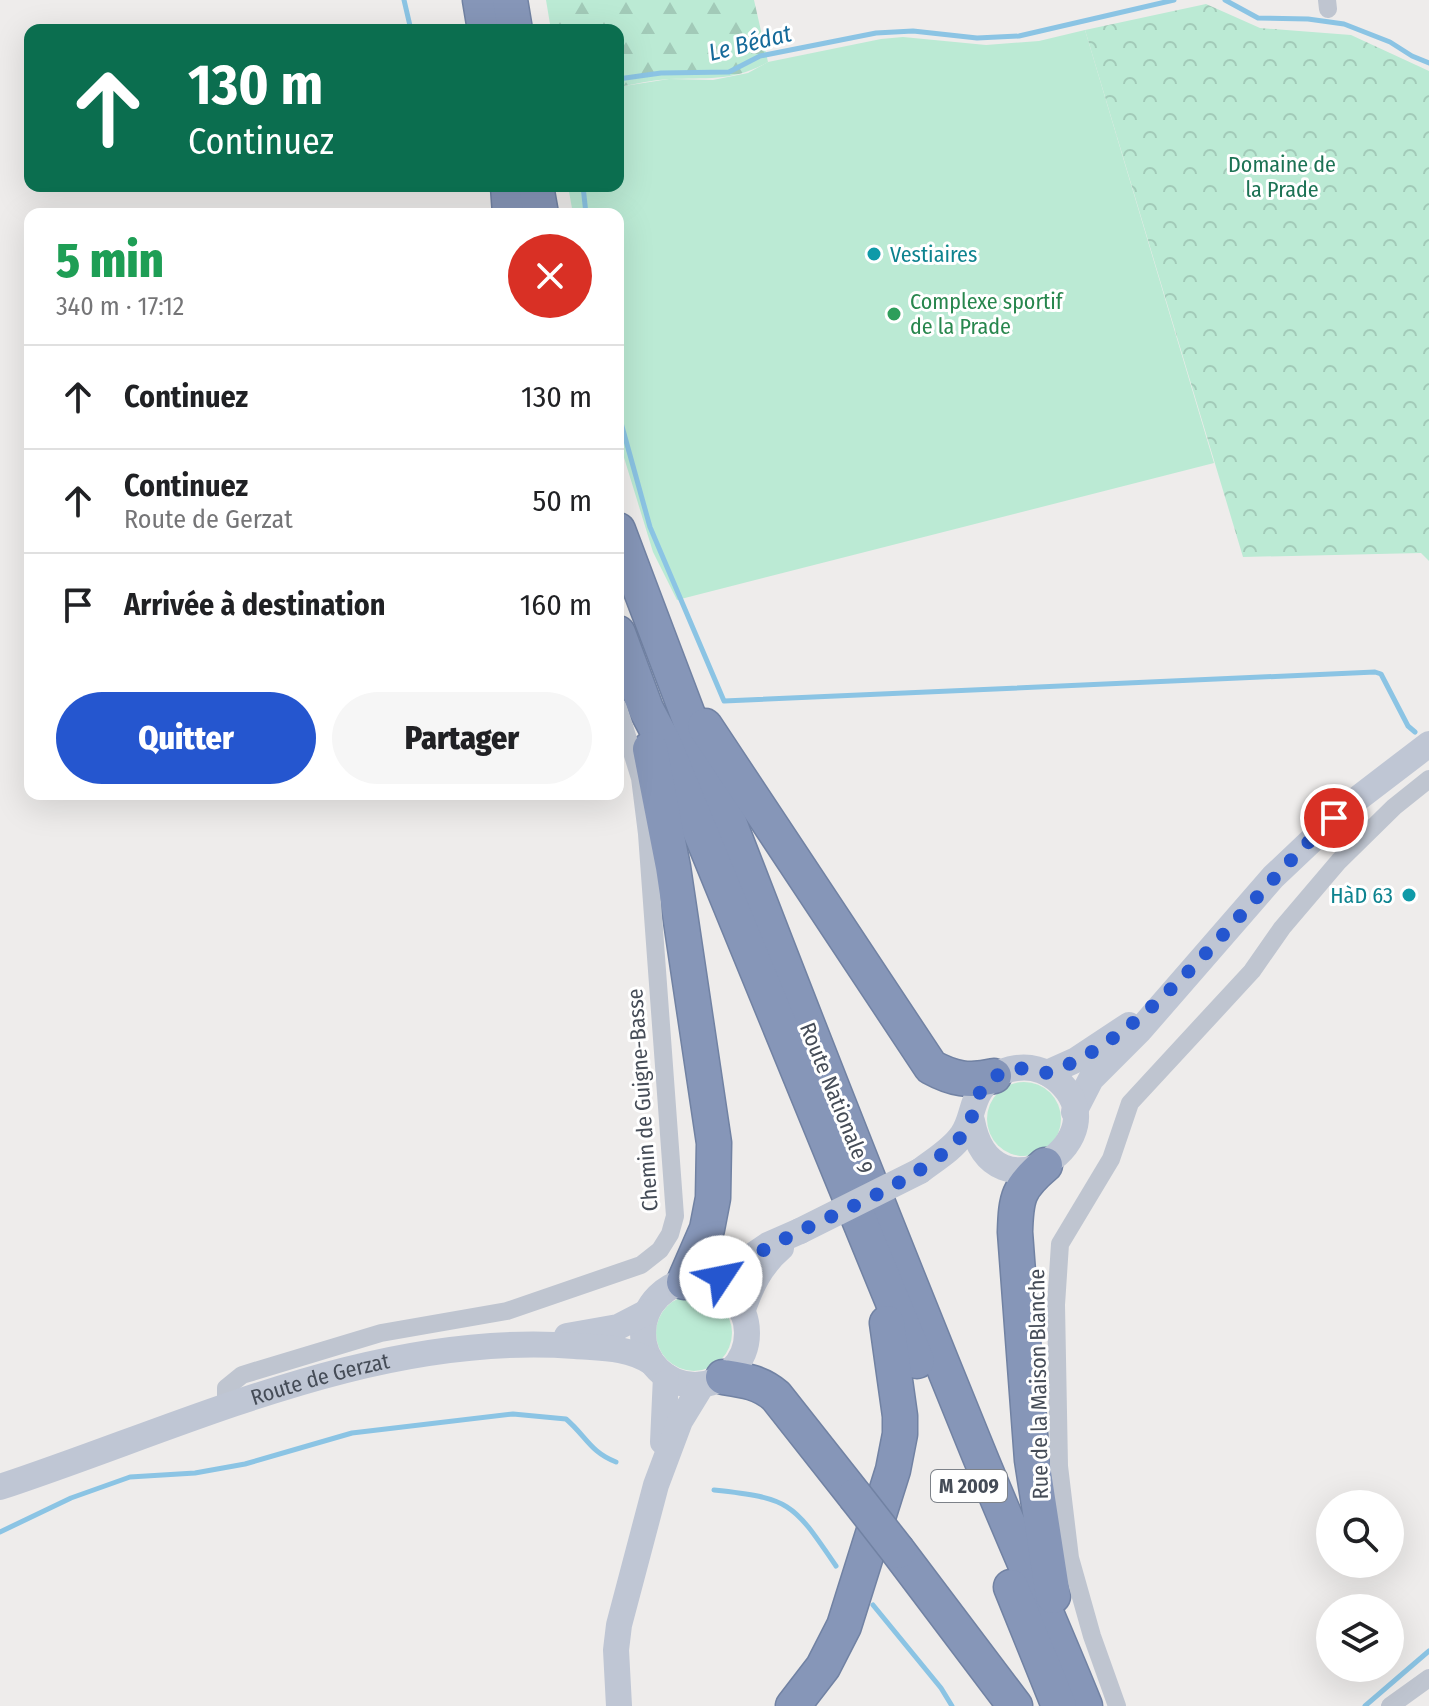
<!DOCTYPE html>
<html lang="fr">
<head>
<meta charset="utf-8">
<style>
  :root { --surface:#fff; --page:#f6f6f6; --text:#202124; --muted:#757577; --line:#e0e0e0; --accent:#2556cf }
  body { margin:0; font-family:"Fira Sans Condensed",sans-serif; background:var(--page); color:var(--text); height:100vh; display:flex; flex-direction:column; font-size:30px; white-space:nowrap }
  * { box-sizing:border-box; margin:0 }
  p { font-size:26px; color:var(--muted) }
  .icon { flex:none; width:44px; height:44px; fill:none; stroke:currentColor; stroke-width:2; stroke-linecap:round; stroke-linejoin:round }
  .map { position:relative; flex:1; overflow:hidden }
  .sheet { position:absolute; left:24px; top:208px; width:600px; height:592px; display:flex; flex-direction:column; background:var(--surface); border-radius:16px; box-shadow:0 8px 32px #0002 }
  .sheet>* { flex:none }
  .guide { position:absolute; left:24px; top:24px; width:600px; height:168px; border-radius:16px; box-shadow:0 8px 32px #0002; background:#0b6e4f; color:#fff; overflow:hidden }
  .tools { position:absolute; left:1316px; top:1490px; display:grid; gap:16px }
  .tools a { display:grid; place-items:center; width:88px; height:88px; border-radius:50%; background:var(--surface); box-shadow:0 8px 32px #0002; font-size:40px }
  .pin { position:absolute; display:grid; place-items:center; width:68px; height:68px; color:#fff; margin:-34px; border:4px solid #fff; border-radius:50%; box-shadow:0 2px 8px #0007 }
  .me { position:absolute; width:88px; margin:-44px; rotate:56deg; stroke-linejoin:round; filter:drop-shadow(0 0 6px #0008) }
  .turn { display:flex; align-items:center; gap:28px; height:168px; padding:0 32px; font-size:36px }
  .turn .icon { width:104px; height:104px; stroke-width:2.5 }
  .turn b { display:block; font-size:56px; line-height:68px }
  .round { display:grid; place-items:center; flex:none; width:84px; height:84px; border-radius:42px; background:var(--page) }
  .head { display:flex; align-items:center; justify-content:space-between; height:136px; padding:0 32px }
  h1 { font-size:48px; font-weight:800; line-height:60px; color:#1e9e55 }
  .primary-button { display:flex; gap:16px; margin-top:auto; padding:16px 32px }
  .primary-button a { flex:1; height:92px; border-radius:48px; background:var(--accent); color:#fff; font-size:32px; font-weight:800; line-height:92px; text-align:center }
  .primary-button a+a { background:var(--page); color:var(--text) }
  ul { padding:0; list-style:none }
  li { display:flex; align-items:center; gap:24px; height:104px; padding:0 32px; border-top:2px solid var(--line) }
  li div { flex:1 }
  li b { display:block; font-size:30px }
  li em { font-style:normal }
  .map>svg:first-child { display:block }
</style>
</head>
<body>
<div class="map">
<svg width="1429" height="1706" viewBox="0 0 1429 1706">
  <defs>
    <pattern id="forest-firs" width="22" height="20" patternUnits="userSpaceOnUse" patternTransform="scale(2)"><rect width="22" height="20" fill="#bbead4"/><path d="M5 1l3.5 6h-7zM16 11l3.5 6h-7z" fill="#a2cab8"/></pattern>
    <pattern id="park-crowns" width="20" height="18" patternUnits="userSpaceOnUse" patternTransform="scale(2)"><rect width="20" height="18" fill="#bbead4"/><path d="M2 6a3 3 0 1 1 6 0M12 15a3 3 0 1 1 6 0" fill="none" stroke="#a2cab8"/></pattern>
  </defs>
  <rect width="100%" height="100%" fill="#eeeceb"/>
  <g fill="#bbead4">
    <polygon points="1085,30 1214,463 677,600 653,552 618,438 618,214 573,214 568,186 618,186 618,87 669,79 713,80 748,73 768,62 881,39 903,37 986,45 1039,41"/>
    <circle cx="1024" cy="1119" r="37"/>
    <circle cx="694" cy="1333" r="38"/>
  </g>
  <path fill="url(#forest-firs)" d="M546 0H754L768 62C732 82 707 77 669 79 652 80 635 84 618 87V30H551Z"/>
  <polygon fill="url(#park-crowns)" points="1206,4 1260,28 1351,35 1429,71 1429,561 1421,553 1243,557 1085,30"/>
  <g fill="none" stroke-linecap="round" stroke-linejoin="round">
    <g stroke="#8bc4e4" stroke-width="5">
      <polyline points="404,0 411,30"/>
      <polyline points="1225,0 1258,18 1308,19 1344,24 1390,42 1412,56 1429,63"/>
      <polyline points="618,79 661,73 729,72 760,56 876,33 913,31 977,38 1019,36 1174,0"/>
      <polyline points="583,186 586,214"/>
      <polyline points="618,412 650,527 724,701 1375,672 1381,674 1408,726 1415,732"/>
      <path d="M714 1490C791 1498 793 1503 836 1566"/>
      <path d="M0 1532 71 1498 130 1477 195 1473 245 1464 352 1433 513 1414 566 1419C586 1436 590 1452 616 1462"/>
      <polyline points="873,1605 941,1688 952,1706"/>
      <polyline points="1365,1706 1429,1651"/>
    </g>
    <defs>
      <g id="highway">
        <polyline points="480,0 485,30"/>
        <polyline points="510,0 515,30"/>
        <polyline points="508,186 510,214"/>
        <polyline points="536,186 541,214"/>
        <path d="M618 530C733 836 851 1140 974 1442 1010 1531 1049 1617 1085 1706"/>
        <polyline points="618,633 646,709 664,743 917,1361"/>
        <path d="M705 726 931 1067C953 1079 969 1082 994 1076"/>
        <polyline points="650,749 673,867 714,1143 713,1198 707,1229 684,1282"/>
        <path d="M1045 1165C1018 1188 1016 1197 1015 1232L1032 1460 1053 1596"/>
        <path d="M723 1377C743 1380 760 1382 776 1396L855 1496"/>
        <polyline points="898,1551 1015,1706"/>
        <polyline points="1011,1587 1059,1706"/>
        <polyline points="793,1706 823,1667 844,1626 893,1470 900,1434 900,1416 887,1323"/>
      </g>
    </defs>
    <use href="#highway" stroke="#7182a3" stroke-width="37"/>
    <g stroke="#bfc5d0" stroke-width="18">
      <polyline points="1327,0 1328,9"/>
      <polyline points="226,1408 226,1388 242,1375 381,1333 507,1311 641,1265 660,1250 670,1234 675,1216 647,834 640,778 618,707"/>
      <polyline points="1117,1706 1092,1636 1070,1558 1059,1466 1056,1305 1060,1244 1111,1159 1130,1103 1252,971 1282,928 1339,861 1394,807 1429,779"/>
      <polyline points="1390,1706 1429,1678"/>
    </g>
    <g stroke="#bfc6d4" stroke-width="26">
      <polyline points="1047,1073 1076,1060 1129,1025"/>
      <polyline points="1074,1112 1091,1079 1140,1030 1273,877 1348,806 1429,744"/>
      <path d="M920 1171C934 1160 952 1150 962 1135 972 1121 971 1105 980 1091 997 1065 1033 1060 1056 1079 1126 1137 992 1227 972 1121"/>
      <circle cx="695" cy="1333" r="52"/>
      <polyline points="707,1282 721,1277 768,1245 800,1231"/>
      <path d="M742 1312C751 1286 760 1266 781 1248"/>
      <polyline points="567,1336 618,1327 647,1312"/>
      <polyline points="663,1442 666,1376"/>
      <path id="s1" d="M0 1487C185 1426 375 1331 575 1346 601 1348 628 1347 651 1362"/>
      <polyline points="619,1706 616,1650 619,1625 656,1485 680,1421 702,1385"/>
    </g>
    <use href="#highway" stroke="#8696b8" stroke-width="34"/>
    <defs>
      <polyline id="highway-bridge" points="855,1496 898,1551"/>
    </defs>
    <use href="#highway-bridge" stroke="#7182a3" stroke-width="37" stroke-linecap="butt"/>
    <polyline stroke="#bfc6d4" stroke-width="26" points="800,1231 920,1171"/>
    <use href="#highway-bridge" stroke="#8696b8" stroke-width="34"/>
  </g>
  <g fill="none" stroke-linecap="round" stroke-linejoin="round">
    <path stroke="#2556cf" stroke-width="14" stroke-dasharray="0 25.2" d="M721 1277C789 1227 874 1206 941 1155 952 1146 963 1137 970 1124 973 1116 972 1108 976 1100 989 1071 1018 1062 1047 1073 1157 1036 1247 895 1334 818"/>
  </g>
  <g fill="#0f9aa8" stroke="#fff" stroke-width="3">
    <circle cx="874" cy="254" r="8"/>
    <circle cx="1409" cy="895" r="8"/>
  </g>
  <circle fill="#2e9e5b" stroke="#fff" stroke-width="3" cx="894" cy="314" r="8"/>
  <g text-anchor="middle" stroke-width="6" stroke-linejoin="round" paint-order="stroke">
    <rect fill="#fff" stroke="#7d8289" stroke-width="2" x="931" y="1470" width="76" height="32" rx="6"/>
    <g font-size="20" font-weight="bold" fill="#454c57">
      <text x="969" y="1493">M 2009</text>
    </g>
    <g font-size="22" fill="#1c7254" stroke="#fff">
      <text x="1282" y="172">Domaine de<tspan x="1282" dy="25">la Prade</tspan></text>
    </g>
    <g font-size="22" fill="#0d838f" stroke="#fff" text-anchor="start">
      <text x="890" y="262">Vestiaires</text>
      <text x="1393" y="903" text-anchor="end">HàD 63</text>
    </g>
    <g font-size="22" fill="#27864d" stroke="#fff" text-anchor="start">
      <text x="910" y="309">Complexe sportif<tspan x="910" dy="25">de la Prade</tspan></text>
    </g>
    <g font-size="22" fill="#454c57" stroke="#fff">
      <text transform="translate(837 1098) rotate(68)" y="8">Route Nationale 9</text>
      <text transform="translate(642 1100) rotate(-94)" y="8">Chemin de Guigne-Basse</text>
      <text dy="8" stroke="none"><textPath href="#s1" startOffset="338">Route de Gerzat</textPath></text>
      <text transform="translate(1038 1384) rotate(-91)" y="8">Rue de la Maison Blanche</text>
    </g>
    <g font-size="24" font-style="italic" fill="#156a9a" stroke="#fff">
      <text transform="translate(750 43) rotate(-14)" y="8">Le Bédat</text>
    </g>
  </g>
</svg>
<div class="tools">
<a><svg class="icon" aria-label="search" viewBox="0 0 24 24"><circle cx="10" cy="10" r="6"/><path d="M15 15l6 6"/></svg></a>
<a><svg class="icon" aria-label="layers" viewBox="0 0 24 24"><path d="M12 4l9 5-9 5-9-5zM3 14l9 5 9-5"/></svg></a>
</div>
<div class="pin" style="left:1334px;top:818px;background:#d93025"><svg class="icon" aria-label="arrive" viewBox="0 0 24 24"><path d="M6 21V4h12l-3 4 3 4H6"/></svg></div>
<svg class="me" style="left:721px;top:1277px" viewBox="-20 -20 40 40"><circle r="19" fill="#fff"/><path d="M0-13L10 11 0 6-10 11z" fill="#2556cf"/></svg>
<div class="guide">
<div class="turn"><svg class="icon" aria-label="ahead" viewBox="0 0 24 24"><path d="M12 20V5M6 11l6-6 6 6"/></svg><div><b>130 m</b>Continuez</div></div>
</div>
<section class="sheet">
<div class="head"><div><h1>5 min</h1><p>340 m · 17:12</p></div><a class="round" style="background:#d93025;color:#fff"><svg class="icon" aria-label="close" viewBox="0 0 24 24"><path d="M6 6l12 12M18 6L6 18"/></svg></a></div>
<ul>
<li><svg class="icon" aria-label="ahead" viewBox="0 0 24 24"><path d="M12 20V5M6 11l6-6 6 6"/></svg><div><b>Continuez</b></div><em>130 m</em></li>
<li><svg class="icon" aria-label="ahead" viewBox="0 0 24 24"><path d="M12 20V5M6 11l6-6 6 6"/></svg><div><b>Continuez</b><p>Route de Gerzat</p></div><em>50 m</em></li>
<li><svg class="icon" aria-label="arrive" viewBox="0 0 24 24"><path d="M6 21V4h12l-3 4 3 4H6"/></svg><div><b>Arrivée à destination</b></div><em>160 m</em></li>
</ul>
<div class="primary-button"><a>Quitter</a><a>Partager</a></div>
</section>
</div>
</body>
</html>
